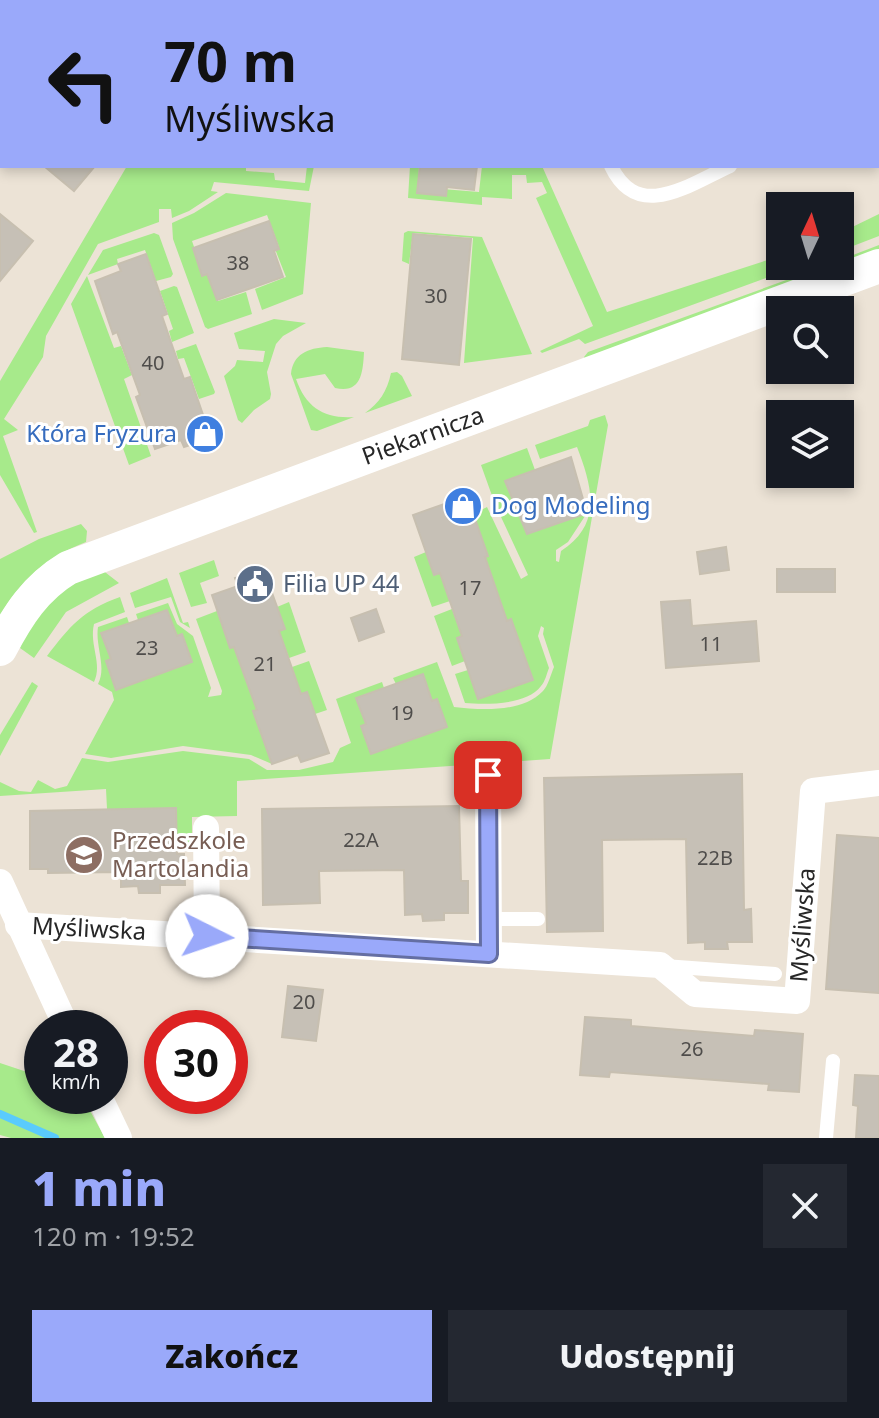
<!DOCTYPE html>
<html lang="pl">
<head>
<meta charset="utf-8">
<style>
  :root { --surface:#171b24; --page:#242831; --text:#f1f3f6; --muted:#9ea1a6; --accent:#9aa9fa }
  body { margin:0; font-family:"Noto Sans",sans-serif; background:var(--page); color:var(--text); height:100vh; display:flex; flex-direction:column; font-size:30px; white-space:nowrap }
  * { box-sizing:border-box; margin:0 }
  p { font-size:26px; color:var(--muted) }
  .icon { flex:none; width:44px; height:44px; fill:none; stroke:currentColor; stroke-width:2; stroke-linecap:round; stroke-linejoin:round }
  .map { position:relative; height:1138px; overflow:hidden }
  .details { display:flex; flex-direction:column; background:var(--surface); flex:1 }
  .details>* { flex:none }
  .top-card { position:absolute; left:0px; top:0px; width:880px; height:168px; box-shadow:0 4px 12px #0003; background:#9aa9fa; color:#111; overflow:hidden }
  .needle { width:52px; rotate:4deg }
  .fabs { position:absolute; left:766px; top:192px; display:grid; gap:16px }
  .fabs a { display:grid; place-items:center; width:88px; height:88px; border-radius:0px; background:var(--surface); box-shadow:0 4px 12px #0003; font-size:40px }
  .speed { position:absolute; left:24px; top:1010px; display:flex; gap:16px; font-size:40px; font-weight:700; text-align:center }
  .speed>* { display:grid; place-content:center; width:104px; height:104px; border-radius:50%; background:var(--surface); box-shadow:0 4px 12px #0003; line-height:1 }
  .speed small { font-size:20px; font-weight:400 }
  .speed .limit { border:12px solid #d22; background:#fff; color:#111 }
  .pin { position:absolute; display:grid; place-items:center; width:68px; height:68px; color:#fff; margin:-34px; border-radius:16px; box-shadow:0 4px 12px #0006 }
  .me { position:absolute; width:88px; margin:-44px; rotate:94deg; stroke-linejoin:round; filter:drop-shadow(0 0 6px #0008) }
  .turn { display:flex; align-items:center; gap:28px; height:168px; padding:0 32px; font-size:36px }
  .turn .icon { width:104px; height:104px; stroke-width:2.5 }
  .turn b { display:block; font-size:56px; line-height:68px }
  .round { display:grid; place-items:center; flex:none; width:84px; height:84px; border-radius:0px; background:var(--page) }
  .summary { display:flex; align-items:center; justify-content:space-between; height:136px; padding:0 32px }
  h1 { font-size:48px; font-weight:800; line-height:60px; color:var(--accent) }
  .action { display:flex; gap:16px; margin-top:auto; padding:16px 32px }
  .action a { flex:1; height:92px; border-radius:0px; background:var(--accent); color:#111; font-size:32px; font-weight:800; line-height:92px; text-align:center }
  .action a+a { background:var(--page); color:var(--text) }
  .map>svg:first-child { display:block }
</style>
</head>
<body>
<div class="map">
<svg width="879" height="1138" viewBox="0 0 879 1138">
  <rect width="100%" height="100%" fill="#ece3d6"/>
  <g fill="#a7ea8b">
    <polygon points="127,166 246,166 246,171 274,173 275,180 305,183 307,166 314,166 309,191 214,182 211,191 218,192 189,211 172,218 171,209 159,209 159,222 98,244 46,336 43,357 4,419 18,430 3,436 37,532 34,533 0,475 0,381"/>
    <polygon points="410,166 419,166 418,187 479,192 482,166 542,166 607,312 780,256 780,266 799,266 585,344 579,339 542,353 540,351 593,326 536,198 547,193 542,182 527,183 526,175 512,175 512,199 482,197 482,205 408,198"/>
    <polygon points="226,193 311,203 303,294 262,310 255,289 286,277 275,249 279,247 267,215 192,241 203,273 208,272 218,301 246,292 252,314 208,329 205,327 173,239 172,223 194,213"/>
    <polygon points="879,214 879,236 840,251 840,233"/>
    <polygon points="408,231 482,237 532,354 464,363 473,238 413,233 409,264 402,261 404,233"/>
    <polygon points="154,233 159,235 173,274 171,277 156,281 145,250 117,259 118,264 88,275 103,250"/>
    <polygon points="879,245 879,253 586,361 584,357 588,352 825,266 840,266 840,260"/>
    <polygon points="87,276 114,348 121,346 132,375 124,379 151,456 129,465 71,304"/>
    <polygon points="174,286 177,287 194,333 172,342 169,331 173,329 160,291"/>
    <polygon points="274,319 306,323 283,336 276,344 267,372 271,394 270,399 254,410 242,423 238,420 224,376 235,366 237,360 263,362 265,351 239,349 234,333"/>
    <polygon points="196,344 215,392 214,394 199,399 184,358 178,359 176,351"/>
    <path d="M327 347 364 352C363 373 361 394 335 388L325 374 296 379C306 408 325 419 354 417L317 431 311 430 291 374C293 354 308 348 327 347Z"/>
    <path d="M397 372 402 376 412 396 365 413C379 403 387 392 391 373Z"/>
    <path d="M605 415 608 425 550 759 237 781V816L192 817V844H177L139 809H107L106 789 0 796V782L19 791 31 792 38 780 55 789 67 786 82 758 108 762 183 751 249 759 267 770H299L333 762 340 748 351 743 336 699 382 682 384 688 356 698 366 724 361 727 371 754 447 727 437 699 432 701 423 675 396 684 393 678 437 662 454 707C481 710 522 713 543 691 548 686 551 674 554 667L543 634 544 628 541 626 538 636 549 668C547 673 545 682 541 686 527 705 486 705 465 703L455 674 468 670 533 680 511 620 507 621 485 557 488 556 473 514 487 507 521 579 528 575 495 504 481 465 527 448 535 470 505 482 527 534 587 513 568 542 556 550V561L559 562 561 551C603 524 592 486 577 447L540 459 535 445 588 426 590 420Z"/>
    <path d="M81 524 87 531 86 542C47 557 21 579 0 616V559L39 539Z"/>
    <polygon points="426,552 434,575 440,573 450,601 432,607 414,557"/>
    <polygon points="214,560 219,576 200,583 207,603 191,607 179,573"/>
    <polygon points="101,569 119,583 66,612 34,658 20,648 27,629 61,591"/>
    <polygon points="167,578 183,623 188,622 190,628 180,622 171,597 135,608 130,593"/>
    <path d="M120 597 125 612 94 624C89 645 103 664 94 682L47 656C70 626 83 610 120 597Z"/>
    <polygon points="289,602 306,652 289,658 279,631 277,607"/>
    <path d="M168 603 177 624 193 636 211 688 208 697 221 695 222 691 196 619 217 611 230 648 234 647 257 710 253 712 272 764 251 755 183 746 111 758 85 754 114 700 112 692 98 684C107 667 95 646 98 627L127 617 129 623 101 634 111 659 106 662 116 690 192 662 182 634 177 636 167 610 138 620 136 614Z"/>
    <polygon points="452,609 462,636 457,639 465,661 452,666 434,616"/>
    <polygon points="309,661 327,710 315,714 307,692 301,694 292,667"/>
    <polygon points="32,682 38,686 0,756 0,735"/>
    <polygon points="0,1063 42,1077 42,1096 82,1096 105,1138 11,1138 0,1135"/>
  </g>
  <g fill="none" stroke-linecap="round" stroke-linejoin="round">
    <polyline stroke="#5acbfc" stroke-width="8" points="0,1114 55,1138"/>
  </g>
  <g fill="#c6c0b6" stroke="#c7bfb0" stroke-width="2">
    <polygon points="44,166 95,166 74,191"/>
    <polygon points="420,166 477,166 474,190 447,187 446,196 417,193"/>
    <polygon points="0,214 33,241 0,281"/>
    <polygon points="269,221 279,249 274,251 283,277 217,300 207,274 202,276 193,248"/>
    <polygon points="413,234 471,239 459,365 402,359"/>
    <polygon points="146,254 167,314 162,316 173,348 184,379 190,377 211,438 184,447 181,440 155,449 136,397 140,395 117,332 113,334 95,281 121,271 118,264"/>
    <polygon points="571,457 587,513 527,534 505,481"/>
    <polygon points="467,496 488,556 485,557 507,621 511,619 533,680 478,699 457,638 462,636 440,573 434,575 413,515"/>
    <polygon points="726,547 729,570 700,574 697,552"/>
    <polygon points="263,568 285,629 279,631 301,694 307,692 329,753 301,762 298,755 272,764 253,711 257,710 234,647 230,648 212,595 238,586 235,578"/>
    <rect x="777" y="569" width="58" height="23"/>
    <polygon points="690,600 692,626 756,621 759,661 666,668 661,602"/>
    <polygon points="376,609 384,632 359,641 351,618"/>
    <polygon points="167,610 177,636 182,634 192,662 116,690 106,661 111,659 101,633"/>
    <polygon points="423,674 432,701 437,699 447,727 371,754 361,726 366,724 356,698"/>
    <polygon points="742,774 744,910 751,909 752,942 727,942 728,949 705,949 705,942 688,943 686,839 602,840 603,931 547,932 544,778"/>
    <polygon points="459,806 461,881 468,881 468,913 444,913 444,920 423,921 422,914 405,915 404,870 319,871 320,903 263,905 262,809"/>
    <polygon points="176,808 177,854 184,854 185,885 160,885 160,893 139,893 138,886 121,887 121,872 48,873 48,869 30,869 30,811"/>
    <polygon points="837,835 879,838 879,993 826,989"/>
    <polygon points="288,986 323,990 316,1041 282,1037"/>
    <polygon points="585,1017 631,1020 631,1026 754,1036 755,1030 803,1034 799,1092 768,1090 769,1084 610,1072 609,1077 580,1075"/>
    <polygon points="855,1075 879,1076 879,1138 856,1138 858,1106 853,1105"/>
  </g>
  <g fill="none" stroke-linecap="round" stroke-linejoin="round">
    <g stroke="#fff" stroke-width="14">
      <polyline points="532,0 534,2"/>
      <polyline points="669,0 670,2"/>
      <polyline points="800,0 801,2"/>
      <polyline points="547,2 551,0"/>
      <polyline points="878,100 879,99"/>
      <path d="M611 166C638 223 690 184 730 166"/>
      <polyline points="489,919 538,919"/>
      <polyline points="664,966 775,974"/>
      <polyline points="826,1138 833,1061"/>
    </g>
    <g stroke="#fff" stroke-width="26">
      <polyline points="488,775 489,954"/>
      <polyline points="206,828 207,936"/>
      <polyline points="0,882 67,1028"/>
      <polyline points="18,925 660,965 695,994 797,1001 813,791 879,783"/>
      <polyline points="99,1096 119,1138"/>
    </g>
    <path stroke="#fff" stroke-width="34" d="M0 649C18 615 35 588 68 568L879 266"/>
  </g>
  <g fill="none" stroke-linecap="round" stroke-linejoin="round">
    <defs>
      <polyline id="route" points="207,936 489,954 488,775"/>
    </defs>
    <use href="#route" stroke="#646ea2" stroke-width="20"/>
    <use href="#route" stroke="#9aa9fa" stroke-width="14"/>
  </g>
  <defs>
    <symbol id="shop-disc" viewBox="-11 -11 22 22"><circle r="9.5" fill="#3f7fe0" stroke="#fff"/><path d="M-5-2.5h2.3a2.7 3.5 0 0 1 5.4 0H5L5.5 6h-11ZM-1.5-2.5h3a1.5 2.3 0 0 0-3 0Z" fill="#fff"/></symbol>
    <symbol id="civic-disc" viewBox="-11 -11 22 22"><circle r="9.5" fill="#5c6f8a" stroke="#fff"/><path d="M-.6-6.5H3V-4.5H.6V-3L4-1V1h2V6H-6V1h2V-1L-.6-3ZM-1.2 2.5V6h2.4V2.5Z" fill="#fff"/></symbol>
    <symbol id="school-disc" viewBox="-11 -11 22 22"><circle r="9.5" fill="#8d6e63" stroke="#fff"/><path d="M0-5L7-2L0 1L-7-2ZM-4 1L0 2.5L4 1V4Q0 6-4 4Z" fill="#fff"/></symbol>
  </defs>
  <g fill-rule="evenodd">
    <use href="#shop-disc" x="183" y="412" width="44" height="44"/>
    <use href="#shop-disc" x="441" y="484" width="44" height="44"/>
    <use href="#civic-disc" x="233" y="562" width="44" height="44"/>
    <use href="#school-disc" x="62" y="833" width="44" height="44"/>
  </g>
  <g text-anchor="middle" stroke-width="6" stroke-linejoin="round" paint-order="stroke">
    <g font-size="20" fill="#4f4d4b">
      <text x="238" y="270">38</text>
      <text x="436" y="303">30</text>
      <text x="153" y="370">40</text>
      <text x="470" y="595">17</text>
      <text x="711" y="651">11</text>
      <text x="147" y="655">23</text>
      <text x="265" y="671">21</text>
      <text x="402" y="720">19</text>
      <text x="361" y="847">22A</text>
      <text x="715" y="865">22B</text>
      <text x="304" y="1009">20</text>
      <text x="692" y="1056">26</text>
    </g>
    <g font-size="24" fill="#366cbe" stroke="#fff" text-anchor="end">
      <text x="177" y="442">Która Fryzura</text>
      <text x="491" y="514" text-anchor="start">Dog Modeling</text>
    </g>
    <g font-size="24" fill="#272727" stroke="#fff">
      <text transform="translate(423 436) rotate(-20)" y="8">Piekarnicza</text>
      <text transform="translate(803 925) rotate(-86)" y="8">Myśliwska</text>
      <text transform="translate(89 929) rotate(3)" y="8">Myśliwska</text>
    </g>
    <g font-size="24" fill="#4e5e75" stroke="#fff" text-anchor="start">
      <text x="283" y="592">Filia UP 44</text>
    </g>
    <g font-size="24" fill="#785e54" stroke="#fff" text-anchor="start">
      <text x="112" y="849">Przedszkole<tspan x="112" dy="28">Martolandia</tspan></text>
    </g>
  </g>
</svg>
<div class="fabs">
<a><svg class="needle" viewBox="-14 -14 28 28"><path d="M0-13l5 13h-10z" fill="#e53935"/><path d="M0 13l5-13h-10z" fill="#9ea1a6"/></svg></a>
<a><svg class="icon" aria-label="search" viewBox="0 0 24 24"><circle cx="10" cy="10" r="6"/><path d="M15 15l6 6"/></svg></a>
<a><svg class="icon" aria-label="layers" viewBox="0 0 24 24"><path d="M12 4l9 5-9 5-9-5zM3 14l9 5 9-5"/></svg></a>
</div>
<div class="speed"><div>28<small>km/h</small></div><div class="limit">30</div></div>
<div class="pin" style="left:488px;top:775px;background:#d93025"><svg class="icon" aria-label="arrive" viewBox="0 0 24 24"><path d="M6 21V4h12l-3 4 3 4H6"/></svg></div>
<svg class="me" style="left:207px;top:936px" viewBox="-20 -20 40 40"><circle r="19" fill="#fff"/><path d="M0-13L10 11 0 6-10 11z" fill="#9aa9fa"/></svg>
<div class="top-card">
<div class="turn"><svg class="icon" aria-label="left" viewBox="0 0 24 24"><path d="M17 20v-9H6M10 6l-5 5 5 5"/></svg><div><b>70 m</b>Myśliwska</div></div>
</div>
</div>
<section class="details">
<div class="summary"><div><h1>1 min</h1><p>120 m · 19:52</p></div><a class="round"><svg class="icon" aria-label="close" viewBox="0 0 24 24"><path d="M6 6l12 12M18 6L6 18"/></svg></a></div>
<div class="action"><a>Zakończ</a><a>Udostępnij</a></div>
</section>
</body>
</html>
